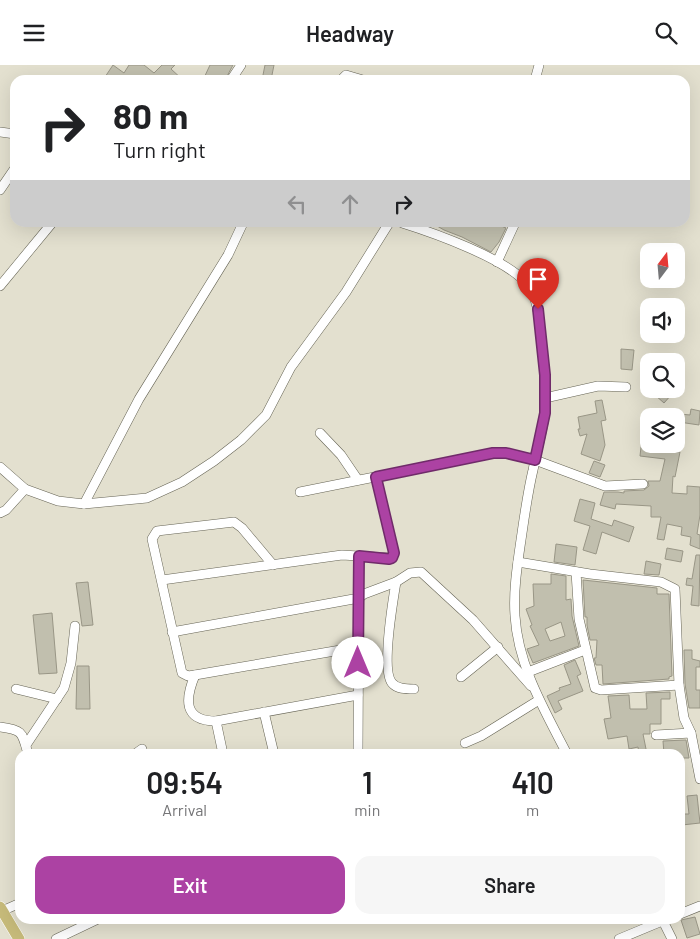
<!DOCTYPE html>
<html lang="en">
<head>
<meta charset="utf-8">
<style>
  :root { --surface:#fff; --page:#f6f6f6; --text:#202124; --muted:#757577; --accent:#ac42a3 }
  body { margin:0; font-family:Barlow,sans-serif; background:var(--page); color:var(--text); height:100vh; display:flex; flex-direction:column; font-size:19px; white-space:nowrap }
  * { box-sizing:border-box; margin:0 }
  p { font-size:16px; color:var(--muted) }
  .icon { flex:none; width:28px; height:28px; fill:none; stroke:currentColor; stroke-width:2; stroke-linecap:round; stroke-linejoin:round }
  .map { position:relative; flex:1; overflow:hidden }
  .side { position:absolute; left:15px; top:684px; width:670px; height:175px; display:flex; flex-direction:column; background:var(--surface); border-radius:15px; box-shadow:0 5px 20px #0002 }
  .side>* { flex:none }
  .banner { position:absolute; left:10px; top:10px; width:680px; height:152px; border-radius:15px; box-shadow:0 5px 20px #0002; background:#fff; color:var(--text); overflow:hidden }
  .needle { width:32px; rotate:16deg }
  .buttons { position:absolute; left:640px; top:178px; display:grid; gap:10px }
  .buttons a { display:grid; place-items:center; width:45px; height:45px; border-radius:10px; background:var(--surface); box-shadow:0 5px 20px #0002; font-size:25px }
  .pin { position:absolute; display:grid; place-items:center; width:42px; height:42px; color:#fff; margin:-51px -21px; border-radius:50% 50% 50% 0; rotate:-45deg; box-shadow:0 0 5px #0007 }
  .pin .icon { rotate:45deg }
  .me { position:absolute; width:55px; margin:-28px; rotate:0deg; stroke-linejoin:round; filter:drop-shadow(0 0 4px #0008) }
  .turn { display:flex; align-items:center; gap:18px; height:105px; padding:0 20px; font-size:22px }
  .turn .icon { width:65px; height:65px; stroke-width:2.5 }
  .turn b { display:block; font-size:35px; line-height:42px }
  .lanes { display:flex; align-items:center; height:48px; padding:0 20px; background:#0003; justify-content:center; gap:25px; direction:ltr }
  .lanes .off { opacity:.35 }
  .eta { display:flex; justify-content:space-evenly; align-items:center; height:85px; text-align:center }
  .eta b { font-size:30px; font-weight:600; line-height:35px }
  .button { display:flex; gap:10px; margin-top:auto; padding:10px 20px }
  .button a { flex:1; height:58px; border-radius:15px; background:var(--accent); color:#fff; font-size:20px; font-weight:600; line-height:58px; text-align:center }
  .button a+a { background:var(--page); color:var(--text) }
  header { display:flex; justify-content:space-between; align-items:center; height:65px; padding:0 20px; background:var(--surface); font-size:22px; font-weight:600 }
  .map>svg:first-child { display:block }
</style>
</head>
<body>
<header><svg class="icon" aria-label="menu" viewBox="0 0 24 24"><path d="M4 6h16M4 12h16M4 18h16"/></svg>Headway<svg class="icon" aria-label="search" viewBox="0 0 24 24"><circle cx="10" cy="10" r="6"/><path d="M15 15l6 6"/></svg></header>
<div class="map">
<svg width="700" height="874" viewBox="0 0 700 874">
  <rect width="100%" height="100%" fill="#e3e0cf"/>
  <g fill="#c1bfae" stroke="#999686" fill-rule="evenodd">
    <polygon points="113,0 124,8 129,0 144,0 154,8 162,0 175,0 171,4 183,15 103,15"/>
    <polygon points="210,0 233,0 225,15 203,15"/>
    <polygon points="265,0 274,0 271,15 262,15"/>
    <polygon points="432,158 494,158 506,163 499,177 491,187 462,172 444,165"/>
    <polygon points="621,284 634,285 632,305 621,304"/>
    <polygon points="661,324 665,324 672,329 664,338 655,330"/>
    <polygon points="602,335 606,355 601,356 605,380 600,396 581,389 587,369 580,371 578,364 580,364 578,352 597,348 595,336"/>
    <polygon points="691,344 700,346 699,360 679,357 680,349 690,350"/>
    <polygon points="642,373 649,374 649,379 664,379 663,387 680,387 675,412 673,411 672,428 687,429 687,421 700,422 700,450 697,469 700,470 700,484 690,480 691,472 681,470 682,462 667,459 664,475 657,474 661,452 651,452 651,441 616,439 615,444 600,440 604,427 618,427 624,428 624,426 644,425 649,421 648,416 660,416 665,394 640,391"/>
    <polygon points="594,396 605,400 600,412 589,408"/>
    <polygon points="580,434 595,438 591,454 612,461 614,455 634,462 629,477 602,467 596,489 583,485 590,461 574,456"/>
    <polygon points="556,479 577,482 575,500 554,497"/>
    <polygon points="667,483 683,486 681,497 665,494"/>
    <polygon points="696,490 700,490 699,541 691,540 693,521 686,520 687,513 692,514"/>
    <polygon points="646,496 661,499 659,510 644,509"/>
    <path d="M551 509 566 511V535L571 534 572 551 579 581 533 598 527 584 539 580 530 561 532 560 526 544 534 541 533 519H551ZM561 557 565 571 550 576 545 564Z"/>
    <polygon points="583,515 657,523 657,529 669,529 672,611 669,612 669,614 603,619 602,600 596,600 594,593 596,593 597,575 590,575 587,560 587,552 585,552"/>
    <polygon points="88,517 93,560 82,561 76,518"/>
    <polygon points="52,548 57,608 39,609 33,550"/>
    <polygon points="684,585 692,585 692,594 700,596 700,602 696,602 696,625 700,625 700,643 689,643 685,619"/>
    <polygon points="575,595 581,609 577,611 583,626 558,636 562,644 555,648 547,631 560,625 559,623 571,619 564,600"/>
    <polygon points="77,601 89,601 90,644 76,644"/>
    <polygon points="670,627 670,634 661,634 661,659 650,659 650,669 643,669 647,689 639,689 638,682 629,684 627,671 608,674 604,654 611,653 608,631 629,630 630,644 647,644 646,628"/>
    <polygon points="686,675 689,693 680,693 680,689 664,689 663,676"/>
    <polygon points="697,730 700,758 682,760 681,749 689,749 687,731"/>
    <polygon points="695,852 700,869 687,873 681,855"/>
  </g>
  <g fill="none" stroke-linecap="round" stroke-linejoin="round">
    <defs>
      <g id="minor">
        <polyline points="231,15 241,0"/>
        <polyline points="341,15 346,10 363,15"/>
        <polyline points="535,15 539,0"/>
        <polyline points="0,67 15,69"/>
        <polyline points="0,125 15,103"/>
        <path d="M402 158C434 168 507 194 527 219 539 235 539 255 541 274 544 298 548 324 545 349 542 368 537 386 533 405 528 426 525 447 522 468 518 496 513 524 515 551 518 601 545 646 567 689"/>
        <polyline points="497,197 515,158"/>
        <polyline points="0,221 52,158"/>
        <polyline points="545,333 598,321 626,322"/>
        <polyline points="320,368 341,390 358,415"/>
        <polyline points="0,402 25,424 58,436 84,439 147,433 182,417 214,396 241,375 266,350 291,302 346,227 389,158"/>
        <polyline points="300,427 499,387 535,395 605,421 643,419"/>
        <polyline points="84,439 139,334 228,190 243,158"/>
        <polyline points="0,448 6,445 25,424"/>
        <polyline points="518,497 590,509 661,517 675,524 679,620 684,653 691,668 700,714"/>
        <polyline points="273,500 242,463 234,457 157,466 152,474 182,608 188,611 195,610 358,582"/>
        <polyline points="576,507 579,554 595,623 601,625 679,620"/>
        <polyline points="162,515 342,490 392,493 394,488 376,412"/>
        <path d="M396 517C393 535 381 605 392 618 397 624 406 624 414 624"/>
        <polyline points="172,567 359,533 364,529 396,517 410,508 421,507 473,555 531,621"/>
        <polyline points="528,607 585,585"/>
        <path d="M195 610C185 634 183 656 216 656L358 630"/>
        <polyline points="461,612 498,582"/>
        <polyline points="16,624 57,634"/>
        <polyline points="264,647 274,689"/>
        <polyline points="216,656 223,689"/>
        <path d="M0 662C23 665 22 667 28 689"/>
        <polyline points="656,670 691,668"/>
        <polyline points="465,678 481,671 539,635"/>
        <polyline points="26,680 64,623 71,598 75,561"/>
        <polyline points="135,689 142,684"/>
        <polyline points="358,689 359,491"/>
        <polyline points="2,846 20,838"/>
        <polyline points="680,849 700,841"/>
        <polyline points="662,854 672,874"/>
        <polyline points="56,874 98,854"/>
        <polyline points="619,874 667,854"/>
      </g>
      <polyline id="major" points="0,842 19,874"/>
    </defs>
    <use href="#minor" stroke="#666455" stroke-width="10"/>
    <use href="#major" stroke="#fff" stroke-width="12"/>
    <use href="#minor" stroke="#fff" stroke-width="9"/>
    <use href="#major" stroke="#c7bb7a" stroke-width="11"/>
  </g>
  <g fill="none" stroke-linecap="round" stroke-linejoin="round">
    <defs>
      <polyline id="route" points="358,598 359,491 389,494 392,493 394,488 376,412 493,388 506,388 535,395 545,348 545,310 538,244"/>
    </defs>
    <use href="#route" stroke="#702b6a" stroke-width="12"/>
    <use href="#route" stroke="#ac42a3" stroke-width="9"/>
  </g>
</svg>
<div class="buttons">
<a><svg class="needle" viewBox="-14 -14 28 28"><path d="M0-13l5 13h-10z" fill="#e53935"/><path d="M0 13l5-13h-10z" fill="#757577"/></svg></a>
<a><svg class="icon" aria-label="sound" viewBox="0 0 24 24"><path d="M4 9h4l5-4v14l-5-4H4zM17 9q2 3 0 6"/></svg></a>
<a><svg class="icon" aria-label="search" viewBox="0 0 24 24"><circle cx="10" cy="10" r="6"/><path d="M15 15l6 6"/></svg></a>
<a><svg class="icon" aria-label="layers" viewBox="0 0 24 24"><path d="M12 4l9 5-9 5-9-5zM3 14l9 5 9-5"/></svg></a>
</div>
<div class="pin" style="left:538px;top:244px;background:#d93025"><svg class="icon" aria-label="arrive" viewBox="0 0 24 24"><path d="M6 21V4h12l-3 4 3 4H6"/></svg></div>
<svg class="me" style="left:358px;top:598px" viewBox="-20 -20 40 40"><circle r="19" fill="#fff"/><path d="M0-13L10 11 0 6-10 11z" fill="#ac42a3"/></svg>
<div class="banner">
<div class="turn"><svg class="icon" aria-label="right" viewBox="0 0 24 24"><path d="M7 20v-9h11M14 6l5 5-5 5"/></svg><div><b>80 m</b>Turn right</div></div>
<div class="lanes"><svg class="icon off" aria-label="left" viewBox="0 0 24 24"><path d="M17 20v-9H6M10 6l-5 5 5 5"/></svg><svg class="icon off" aria-label="ahead" viewBox="0 0 24 24"><path d="M12 20V5M6 11l6-6 6 6"/></svg><svg class="icon" aria-label="right" viewBox="0 0 24 24"><path d="M7 20v-9h11M14 6l5 5-5 5"/></svg></div>
</div>
<section class="side">
<div class="eta">
<div><b>09:54</b><p>Arrival</p></div>
<div><b>1</b><p>min</p></div>
<div><b>410</b><p>m</p></div>
</div>
<div class="button"><a>Exit</a><a>Share</a></div>
</section>
</div>
</body>
</html>
